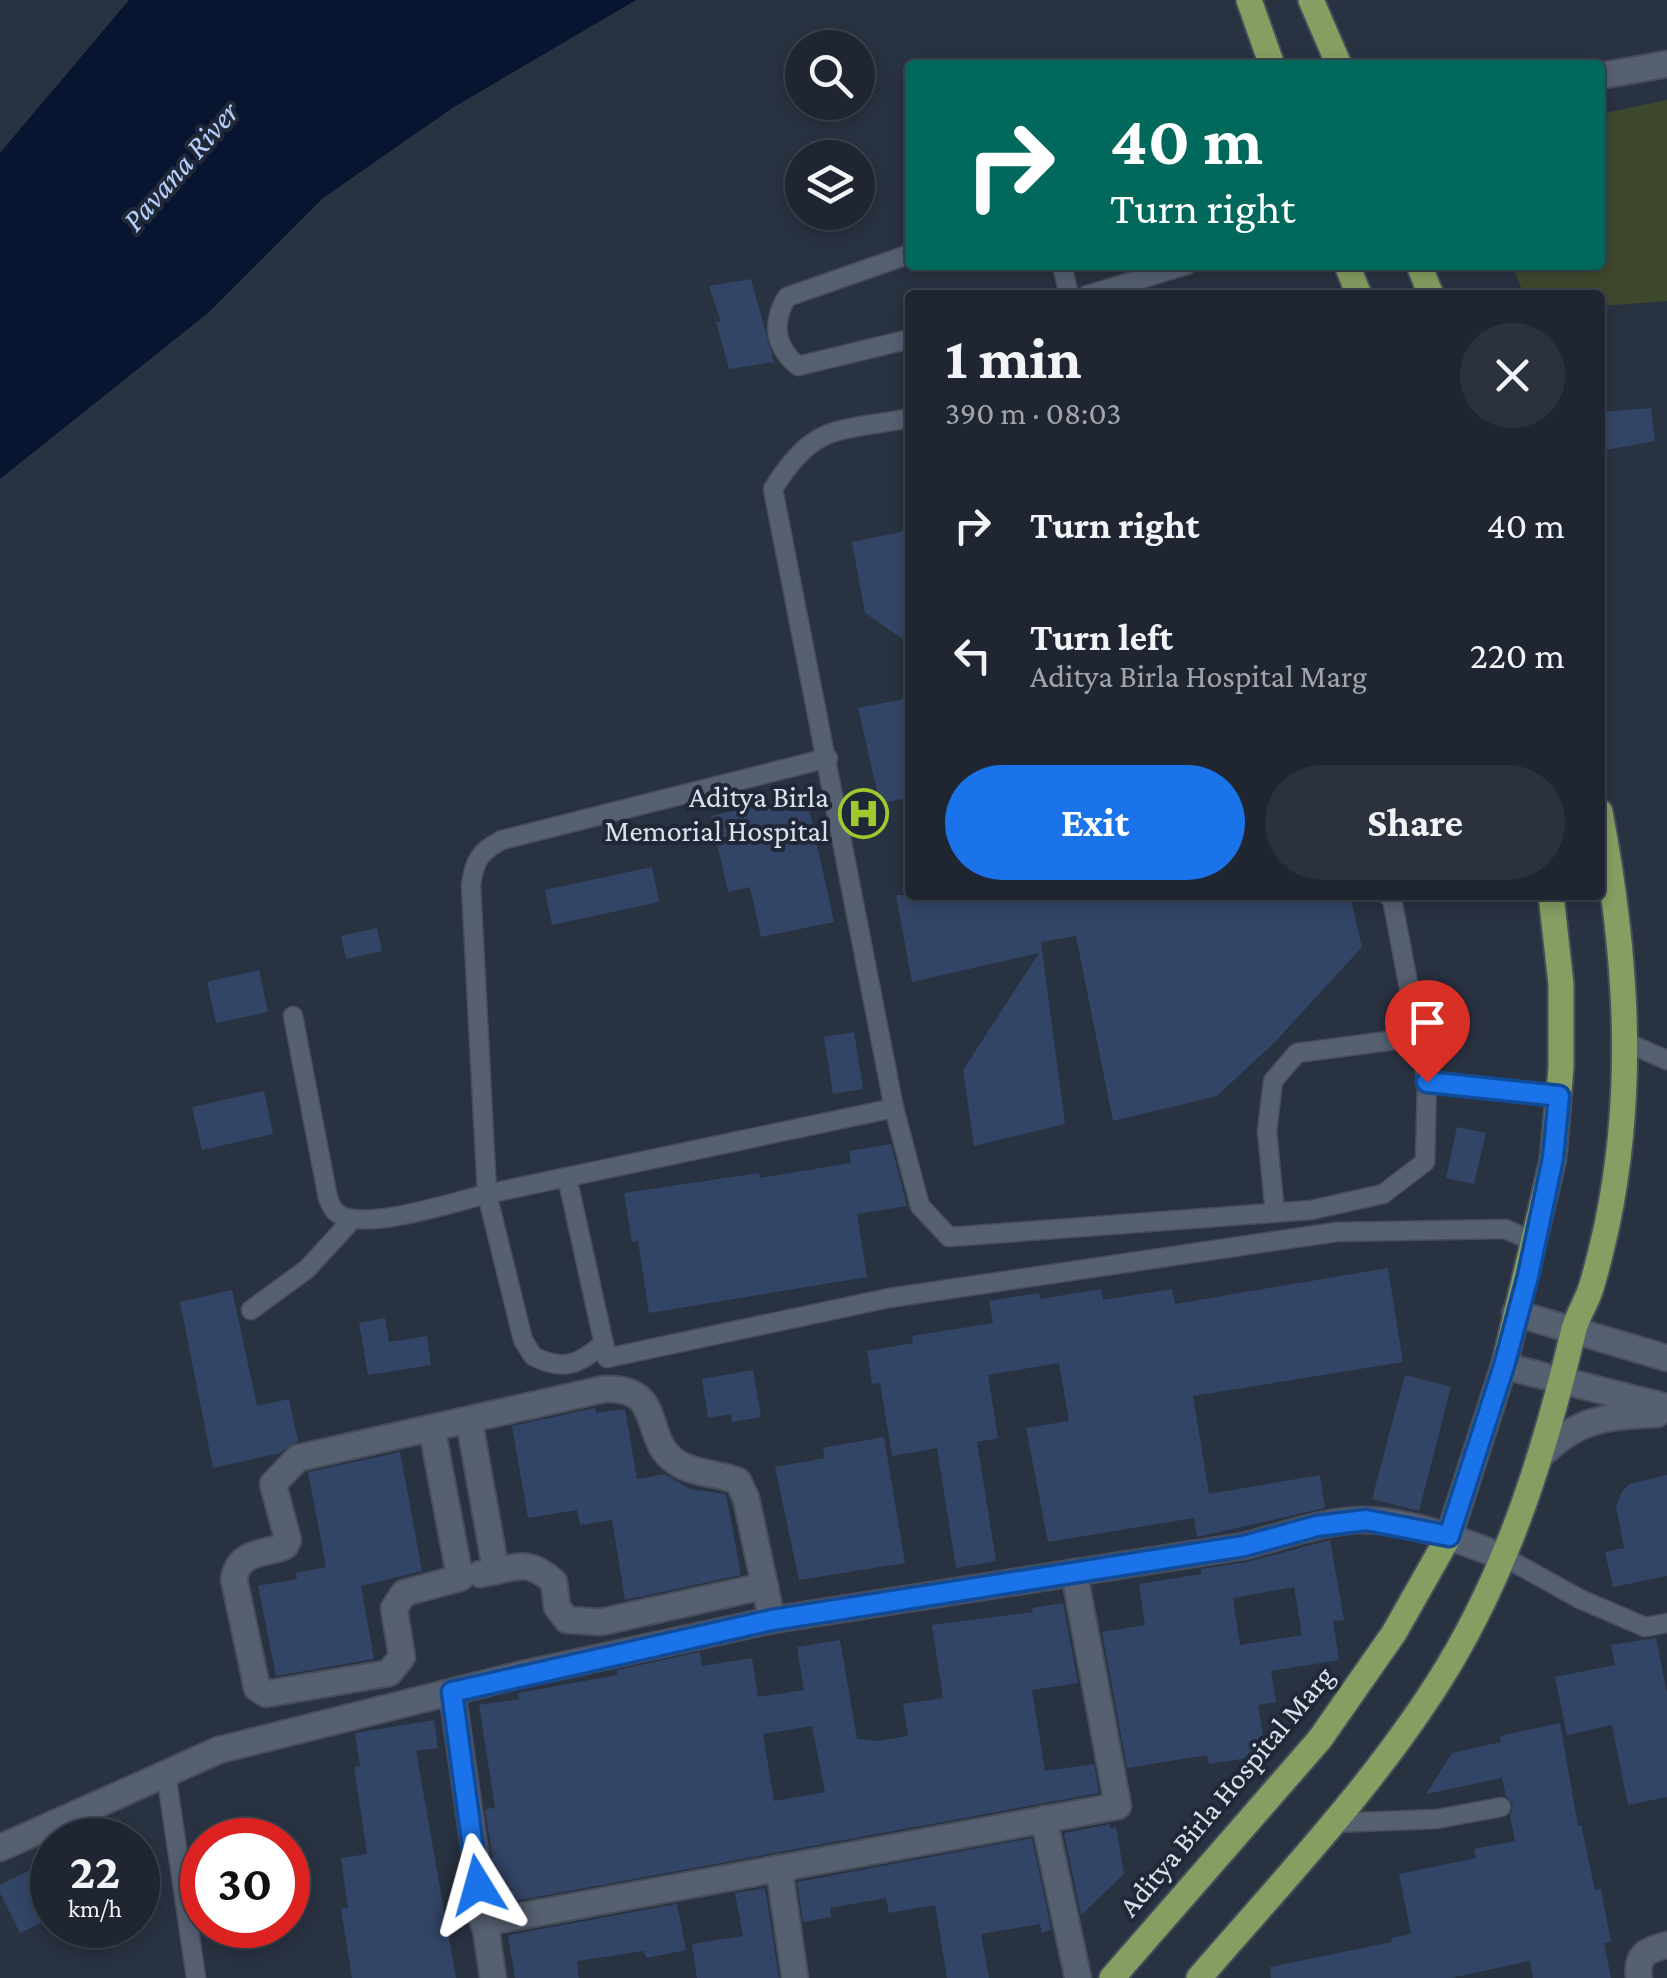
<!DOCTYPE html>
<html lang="en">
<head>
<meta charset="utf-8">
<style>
  :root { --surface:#1f2631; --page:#2c323d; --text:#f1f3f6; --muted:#a1a5ab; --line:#3c434d; --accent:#1a73e8 }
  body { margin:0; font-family:"Crimson Pro",serif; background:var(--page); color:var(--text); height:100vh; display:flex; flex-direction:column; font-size:38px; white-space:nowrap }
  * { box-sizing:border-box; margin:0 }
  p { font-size:32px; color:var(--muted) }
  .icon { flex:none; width:55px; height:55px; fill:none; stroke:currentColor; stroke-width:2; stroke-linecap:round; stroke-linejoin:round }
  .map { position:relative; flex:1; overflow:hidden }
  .sheet { position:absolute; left:905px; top:290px; width:700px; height:610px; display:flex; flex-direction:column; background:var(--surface); border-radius:10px; box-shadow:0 5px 15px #0003,0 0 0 2px var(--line) }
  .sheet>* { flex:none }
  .guide { position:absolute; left:905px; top:60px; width:700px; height:210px; border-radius:10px; box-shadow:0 5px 15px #0003,0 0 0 2px var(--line); background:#00695c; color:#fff; overflow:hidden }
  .fabs { position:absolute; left:785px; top:30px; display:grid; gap:20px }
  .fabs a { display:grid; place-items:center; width:90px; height:90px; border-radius:50%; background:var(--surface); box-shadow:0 5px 15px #0003,0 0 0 2px var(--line); font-size:50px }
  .speed { position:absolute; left:30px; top:1818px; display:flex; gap:20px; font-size:50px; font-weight:700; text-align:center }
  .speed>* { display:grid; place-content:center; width:130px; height:130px; border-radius:50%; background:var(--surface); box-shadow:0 5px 15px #0003,0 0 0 2px var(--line); line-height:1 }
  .speed small { font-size:25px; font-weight:400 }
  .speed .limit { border:15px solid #d22; background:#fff; color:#111 }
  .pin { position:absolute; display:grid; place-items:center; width:85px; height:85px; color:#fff; margin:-102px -42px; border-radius:50% 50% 50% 0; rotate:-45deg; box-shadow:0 0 10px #0007 }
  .pin .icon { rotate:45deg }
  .me { position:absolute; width:110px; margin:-55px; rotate:352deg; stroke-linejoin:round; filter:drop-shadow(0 0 8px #0008) }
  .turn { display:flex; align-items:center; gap:35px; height:210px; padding:0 40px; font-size:45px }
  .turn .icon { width:130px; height:130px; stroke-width:2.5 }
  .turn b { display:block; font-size:70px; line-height:85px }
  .round { display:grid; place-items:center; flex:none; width:105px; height:105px; border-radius:52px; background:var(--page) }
  .headline { display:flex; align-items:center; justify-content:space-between; height:170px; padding:0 40px }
  h1 { font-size:60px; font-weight:700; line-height:75px }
  .cta { display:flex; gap:20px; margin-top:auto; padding:20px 40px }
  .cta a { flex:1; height:115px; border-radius:60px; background:var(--accent); color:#fff; font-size:40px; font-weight:700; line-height:115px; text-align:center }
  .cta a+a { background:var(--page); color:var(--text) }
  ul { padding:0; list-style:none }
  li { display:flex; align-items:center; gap:30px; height:130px; padding:0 40px }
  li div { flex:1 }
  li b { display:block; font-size:38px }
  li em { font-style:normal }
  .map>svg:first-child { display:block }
</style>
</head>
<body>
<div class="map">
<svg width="1667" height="1978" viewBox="0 0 1667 1978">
  <rect width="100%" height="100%" fill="#293241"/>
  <polygon fill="#3e482d" points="1667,100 1667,301 1600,306 1600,295 1524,295 1512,265 1600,265 1600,114"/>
  <polygon fill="#071531" points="129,0 636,0 454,107 323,198 208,313 0,479 0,153"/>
  <g fill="#334566" fill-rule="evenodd">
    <polygon points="751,279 774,362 729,369 716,322 721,321 709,286"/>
    <polygon points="1651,408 1655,441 1600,451 1600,412"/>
    <polygon points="910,530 910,644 865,613 852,542"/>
    <polygon points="910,698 910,797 880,804 858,708"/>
    <polygon points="806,795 834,922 761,937 750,887 728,892 711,816"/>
    <polygon points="652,867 659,902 552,925 545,890"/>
    <polygon points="896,895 1350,895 1362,947 1274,1043 1217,1096 1113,1121 1076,936 1041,942 1065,1124 974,1146 963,1070 1039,953 912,982"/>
    <polygon points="377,928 382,951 346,959 341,936"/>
    <polygon points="259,970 268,1012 216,1023 207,982"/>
    <polygon points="854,1032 863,1089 833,1094 824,1037"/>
    <polygon points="264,1091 273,1134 202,1150 192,1107"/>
    <polygon points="1457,1127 1486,1133 1474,1184 1446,1178"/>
    <polygon points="891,1144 907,1206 857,1214 867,1277 649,1313 638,1241 632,1242 624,1193 759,1173 760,1178 851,1163 849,1151"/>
    <polygon points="1388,1268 1403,1362 1193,1396 1209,1494 1320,1475 1325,1508 1197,1537 1194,1518 1048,1542 1026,1428 1069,1421 1059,1363 988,1375 998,1438 977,1442 996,1561 956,1568 937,1448 892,1456 880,1383 872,1384 867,1351 913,1343 912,1336 993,1323 989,1301 1039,1293 1040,1299 1101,1289 1103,1300 1172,1289 1175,1304"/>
    <polygon points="232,1290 257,1406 289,1399 298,1441 280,1453 213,1468 180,1302"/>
    <polygon points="385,1318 389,1342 427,1336 431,1365 368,1375 359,1323"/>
    <polygon points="753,1370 761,1417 732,1422 731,1414 708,1418 702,1379"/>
    <polygon points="1405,1375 1451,1387 1419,1511 1372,1499"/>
    <polygon points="595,1408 596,1413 625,1409 637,1479 665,1474 690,1489 726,1494 741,1575 625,1600 612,1520 580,1525 577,1510 528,1518 512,1426"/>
    <polygon points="884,1437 905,1563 799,1580 775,1467 825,1458 823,1448"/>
    <polygon points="400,1452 422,1571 361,1586 374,1659 276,1676 258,1586 297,1579 296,1573 326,1567 308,1472"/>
    <polygon points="1667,1475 1667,1576 1613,1587 1605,1552 1624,1548 1616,1506 1622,1492 1629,1484"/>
    <path d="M1330 1540 1344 1620 1333 1621 1339 1660 1271 1671 1276 1702 1258 1705 1266 1755 1209 1764 1207 1755 1127 1768 1102 1632 1145 1625 1139 1584 1201 1574V1569L1247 1562ZM1294 1587 1302 1635 1240 1645 1233 1598Z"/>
    <path d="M1063 1603 1078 1683 1032 1690 1045 1771 1094 1764 1099 1793 499 1904 485 1809 495 1808 479 1705 519 1699 518 1693 617 1675V1670L700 1652 702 1666 752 1658 758 1697 804 1690 797 1647 840 1640 857 1739 878 1741 908 1736 903 1704 943 1698 932 1625 1033 1612 1032 1608ZM812 1726 825 1792 774 1801 763 1734Z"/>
    <polygon points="1656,1638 1667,1693 1667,1797 1628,1805 1612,1725 1567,1735 1555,1677 1615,1665 1611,1645"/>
    <polygon points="434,1720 438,1748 416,1751 456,1978 352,1978 341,1909 348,1908 341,1858 367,1854 354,1767 360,1766 355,1733"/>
    <polygon points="1560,1723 1578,1826 1581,1825 1595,1890 1601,1889 1611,1942 1604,1943 1611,1978 1533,1978 1530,1961 1451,1978 1271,1978 1270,1967 1392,1942 1391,1938 1411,1934 1399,1874 1476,1858 1474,1849 1515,1841 1510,1816 1513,1804 1506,1796 1502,1778 1426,1794 1452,1753 1501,1742 1500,1736"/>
    <polygon points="1110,1824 1110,1828 1116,1827 1124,1874 1081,1915 1064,1833"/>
    <polygon points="1032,1838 1051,1929 1042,1933 1040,1924 981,1934 989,1978 947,1978 935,1905 889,1913 886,1898 830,1908 831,1917 803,1922 797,1882"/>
    <polygon points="52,1859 52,1917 20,1933 0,1893 0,1885"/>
    <polygon points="765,1888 779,1978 697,1978 692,1944 743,1936 735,1893"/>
    <polygon points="677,1904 686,1950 646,1958 644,1951 577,1961 579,1978 515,1978 508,1935"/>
  </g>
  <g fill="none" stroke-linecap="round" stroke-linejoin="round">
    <defs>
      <g id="lane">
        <path d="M910 254 787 297C771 323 775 347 798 366L910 339"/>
        <polyline points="1062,265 1069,295"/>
        <polyline points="1087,295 1187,265"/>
        <path d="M910 418C838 432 814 422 773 489L894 1108 920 1206 949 1237 1311 1210 1383 1194 1425 1162 1427 1082"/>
        <path d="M828 758 502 840C480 851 474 861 471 886L487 1194 894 1108"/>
        <polyline points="1387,895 1392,899 1427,1082 1559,1096"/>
        <path d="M293 1016 328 1198C330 1203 332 1209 336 1212 358 1234 457 1201 487 1194L523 1340 533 1356C563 1372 580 1364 604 1343"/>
        <polyline points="1625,1042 1667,1060"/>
        <polyline points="567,1177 607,1358 889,1298 1336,1232 1505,1229 1535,1242"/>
        <polyline points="1275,1213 1267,1131 1273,1081 1297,1053 1418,1037"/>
        <polyline points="251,1310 307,1269 352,1220"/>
        <polyline points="1506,1558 1580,1599 1645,1627 1667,1623"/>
        <polyline points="166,1773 196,1978"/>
        <polyline points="1333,1823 1437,1819 1501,1807"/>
      </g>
      <g id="street">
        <polyline points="1600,76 1667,64"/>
        <polyline points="1515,1313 1667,1358"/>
        <polyline points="1504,1366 1667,1407"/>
        <polyline points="469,1420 496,1571 480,1574"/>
        <path d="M432 1429 460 1578 404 1593 394 1608 402 1657 389 1673 266 1694 257 1688 234 1579C239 1550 263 1555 285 1546L288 1540 273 1484 298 1458 604 1389C666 1386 641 1439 676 1462 693 1474 719 1473 738 1481L746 1498 772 1620"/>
        <path d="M1539 1457C1579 1418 1603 1417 1657 1414"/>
        <path d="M496 1571C522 1564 533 1563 554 1582L557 1607 567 1620 601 1622 765 1586"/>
        <polyline points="452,1692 493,1978"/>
        <polyline points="1044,1819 1078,1978"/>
        <path d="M0 1848 219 1750 519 1675 772 1620 1244 1546C1283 1536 1325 1520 1365 1520 1412 1521 1462 1541 1506 1558"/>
        <polyline points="779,1868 795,1978"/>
        <polyline points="483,1923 1118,1806 1074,1572"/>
        <path d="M1639 1978C1636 1955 1646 1950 1667 1945"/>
      </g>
      <g id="primary">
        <polyline points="1249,0 1272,65"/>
        <polyline points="1311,0 1339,65"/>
        <polyline points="1347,265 1359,295"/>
        <polyline points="1419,265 1431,295"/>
        <polyline points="1112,1978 1320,1739 1394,1633 1449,1536 1504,1366 1553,1159 1561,1068 1561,984 1551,895"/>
        <path d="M1199 1978C1286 1877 1380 1779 1449 1665 1511 1561 1545 1450 1573 1333 1576 1318 1585 1305 1590 1291 1597 1270 1602 1247 1607 1225 1636 1087 1626 949 1600 812"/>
      </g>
    </defs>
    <use href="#lane" stroke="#474d5a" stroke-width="21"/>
    <use href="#street" stroke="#474d5a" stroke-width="29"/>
    <use href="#primary" stroke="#474d5a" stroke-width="29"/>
    <use href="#lane" stroke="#566071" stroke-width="18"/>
    <use href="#street" stroke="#566071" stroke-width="25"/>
    <use href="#primary" stroke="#859e62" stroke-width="25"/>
  </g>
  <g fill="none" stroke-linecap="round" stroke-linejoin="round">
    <defs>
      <polyline id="route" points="478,1885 452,1692 772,1620 1244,1546 1317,1526 1366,1520 1449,1536 1504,1366 1528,1276 1553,1158 1559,1096 1427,1082"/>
    </defs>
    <use href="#route" stroke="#114b97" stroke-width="25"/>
    <use href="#route" stroke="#1a73e8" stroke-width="18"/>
  </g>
  <defs>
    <symbol id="hospital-ring" viewBox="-11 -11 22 22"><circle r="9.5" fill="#202837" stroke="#9eca2e" stroke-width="1.5"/><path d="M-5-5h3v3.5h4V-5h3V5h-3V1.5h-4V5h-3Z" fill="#9eca2e"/></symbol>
  </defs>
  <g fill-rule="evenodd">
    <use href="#hospital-ring" x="836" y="786" width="55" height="55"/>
  </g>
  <g text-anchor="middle" stroke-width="8" stroke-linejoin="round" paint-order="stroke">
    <g font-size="30" fill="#dce1eb" stroke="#202837" text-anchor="end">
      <text x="829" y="807">Aditya Birla<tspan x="829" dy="34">Memorial Hospital</tspan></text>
    </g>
    <g font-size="30" fill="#dce1eb" stroke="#202837">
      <text transform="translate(1226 1791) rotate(-50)" y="10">Aditya Birla Hospital Marg</text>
    </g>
    <g font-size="32" font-style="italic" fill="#b4cefd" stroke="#202837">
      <text transform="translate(180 166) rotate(-49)" y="11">Pavana River</text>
    </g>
  </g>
</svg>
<div class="fabs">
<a><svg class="icon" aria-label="search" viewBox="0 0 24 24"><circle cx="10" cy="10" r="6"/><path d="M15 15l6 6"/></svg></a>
<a><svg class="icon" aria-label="layers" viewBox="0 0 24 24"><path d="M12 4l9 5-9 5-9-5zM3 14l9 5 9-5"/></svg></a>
</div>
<div class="speed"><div>22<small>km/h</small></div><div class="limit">30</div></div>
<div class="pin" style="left:1427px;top:1082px;background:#d93025"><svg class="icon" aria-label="arrive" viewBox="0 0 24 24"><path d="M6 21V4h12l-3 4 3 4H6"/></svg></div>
<svg class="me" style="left:478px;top:1885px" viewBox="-20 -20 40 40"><path d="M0-17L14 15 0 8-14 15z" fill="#1a73e8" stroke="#fff" stroke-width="4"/></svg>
<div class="guide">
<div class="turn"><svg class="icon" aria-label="right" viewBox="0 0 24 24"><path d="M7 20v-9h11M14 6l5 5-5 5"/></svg><div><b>40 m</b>Turn right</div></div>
</div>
<section class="sheet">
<div class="headline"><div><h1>1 min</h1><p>390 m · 08:03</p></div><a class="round"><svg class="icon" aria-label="close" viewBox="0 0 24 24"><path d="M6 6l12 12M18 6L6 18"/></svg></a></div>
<ul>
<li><svg class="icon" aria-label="right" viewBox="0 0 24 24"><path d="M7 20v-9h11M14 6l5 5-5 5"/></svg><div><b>Turn right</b></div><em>40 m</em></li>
<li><svg class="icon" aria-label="left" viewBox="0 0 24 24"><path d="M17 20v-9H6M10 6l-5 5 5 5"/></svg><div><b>Turn left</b><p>Aditya Birla Hospital Marg</p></div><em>220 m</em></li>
</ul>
<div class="cta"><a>Exit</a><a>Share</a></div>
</section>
</div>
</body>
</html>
